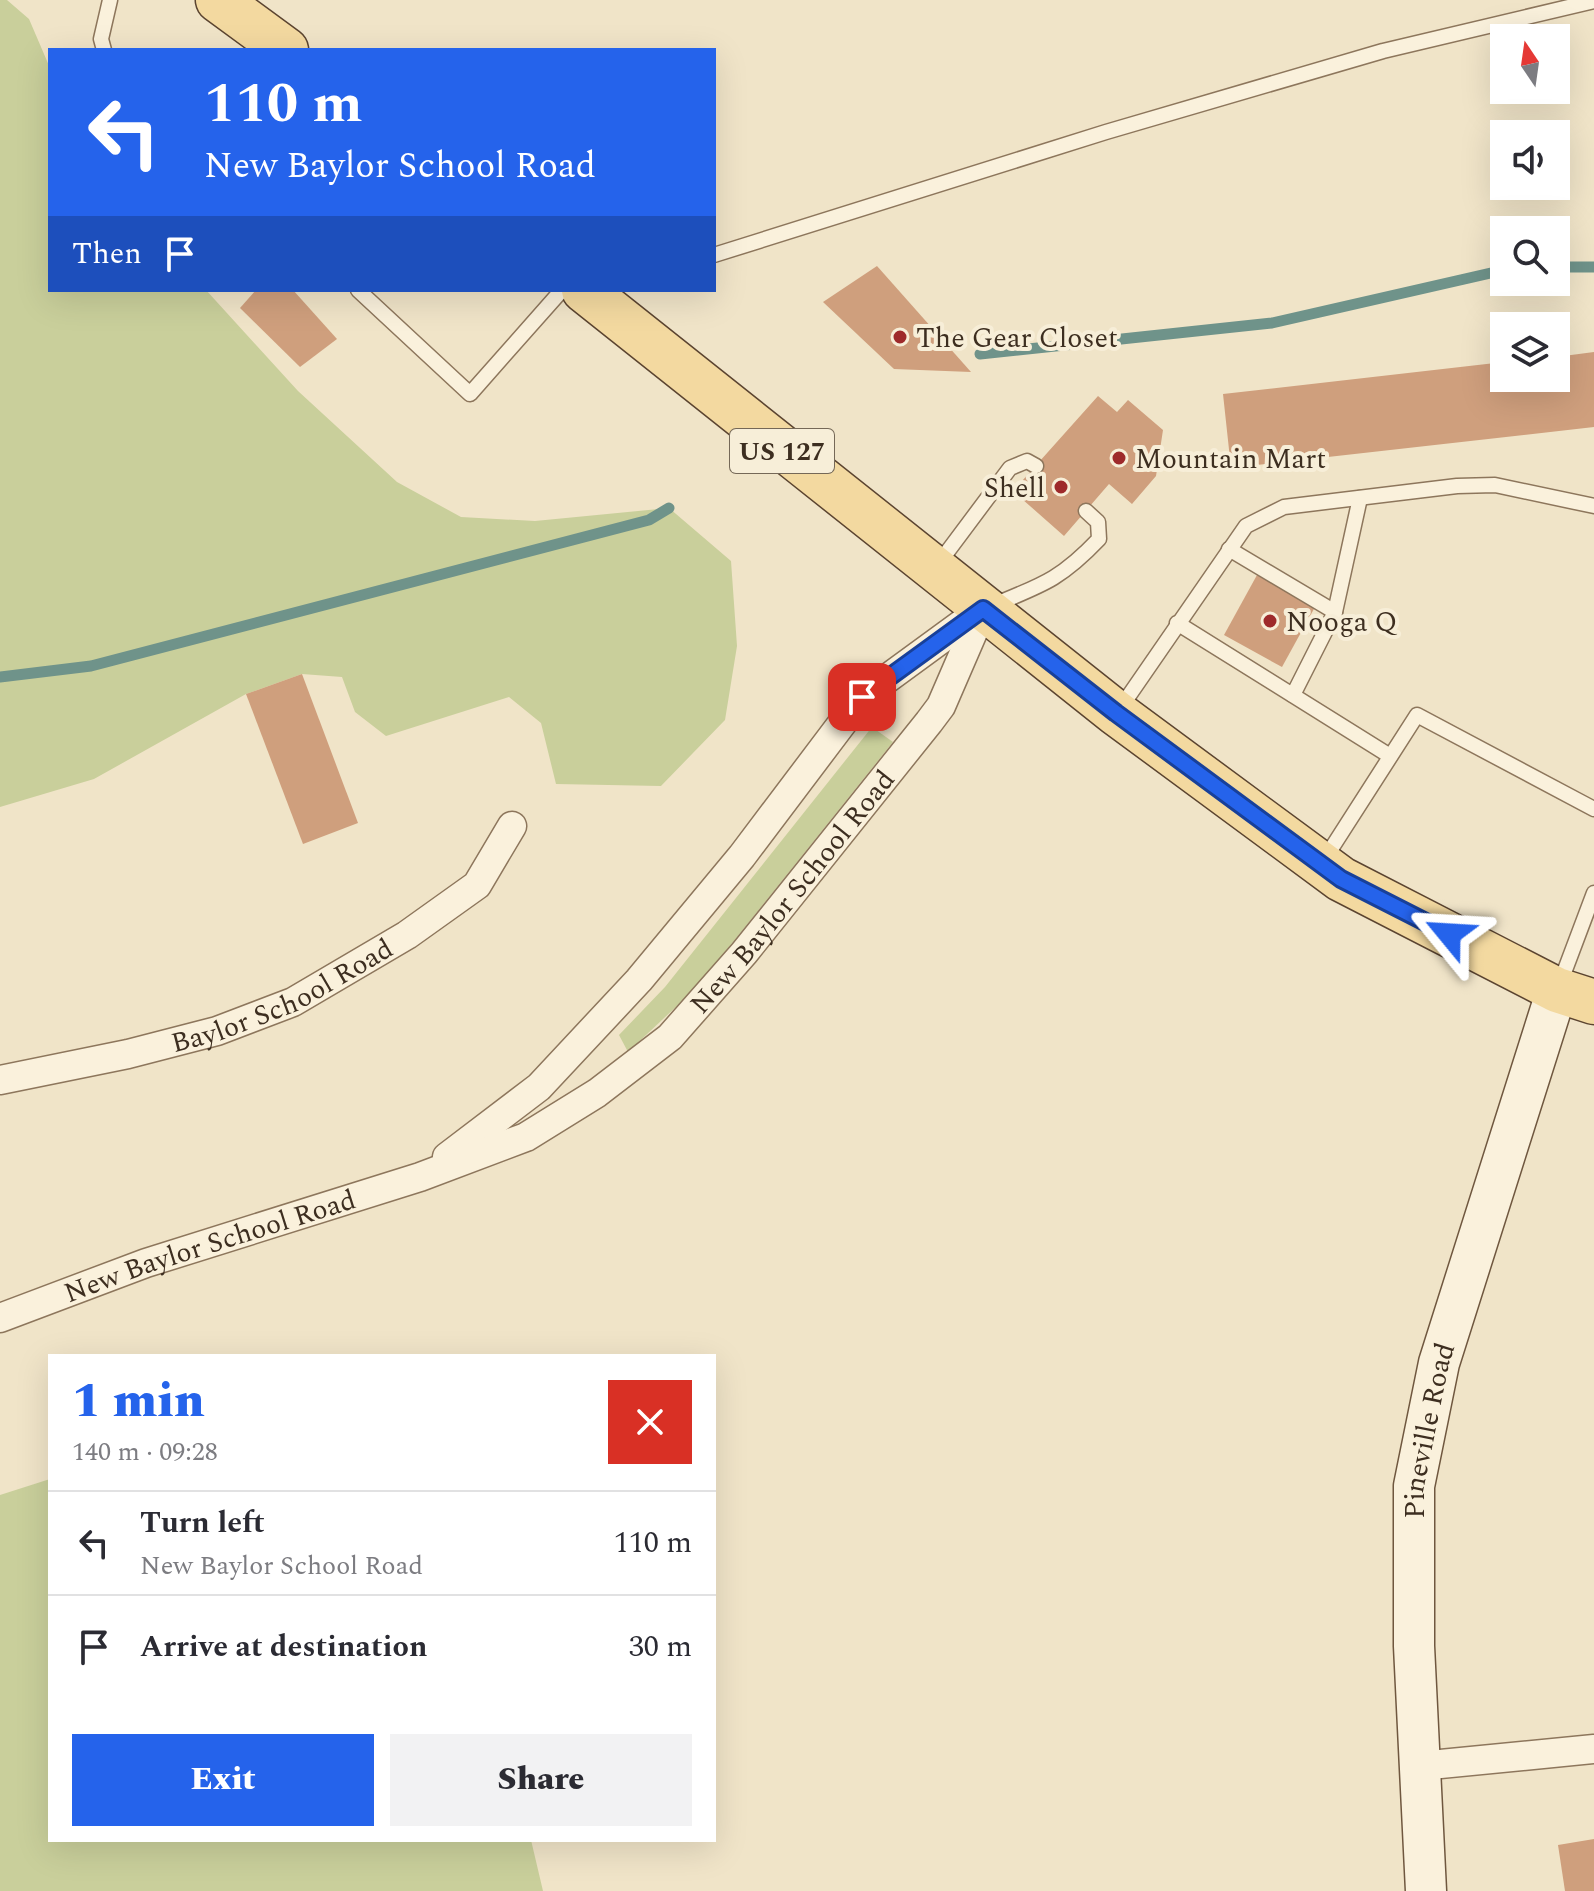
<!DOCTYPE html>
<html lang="en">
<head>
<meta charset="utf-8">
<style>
  :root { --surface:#fff; --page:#f2f2f3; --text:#2b2b33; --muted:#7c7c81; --line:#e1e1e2; --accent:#2563eb }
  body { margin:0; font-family:Spectral,serif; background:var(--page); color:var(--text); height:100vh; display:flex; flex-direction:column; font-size:30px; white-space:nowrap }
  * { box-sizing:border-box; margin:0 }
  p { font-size:26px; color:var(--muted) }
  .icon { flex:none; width:44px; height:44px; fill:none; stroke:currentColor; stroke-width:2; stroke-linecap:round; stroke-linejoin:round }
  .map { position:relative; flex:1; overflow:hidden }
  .sheet { position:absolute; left:48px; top:1354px; width:668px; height:488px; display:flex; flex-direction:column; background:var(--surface); border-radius:0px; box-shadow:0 8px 32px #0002 }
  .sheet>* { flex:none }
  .top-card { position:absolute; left:48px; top:48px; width:668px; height:244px; border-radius:0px; box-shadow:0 8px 32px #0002; background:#2563eb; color:#fff; overflow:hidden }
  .needle { width:52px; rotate:347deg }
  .controls { position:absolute; left:1490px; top:24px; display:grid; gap:16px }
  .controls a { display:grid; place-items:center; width:80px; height:80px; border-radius:0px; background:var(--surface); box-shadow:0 8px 32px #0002; font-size:40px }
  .pin { position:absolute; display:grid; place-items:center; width:68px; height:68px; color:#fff; margin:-34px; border-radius:16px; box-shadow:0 4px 12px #0006 }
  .me { position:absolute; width:88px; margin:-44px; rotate:297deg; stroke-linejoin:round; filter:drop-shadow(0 0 6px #0008) }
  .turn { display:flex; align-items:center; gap:28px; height:168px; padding:0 24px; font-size:36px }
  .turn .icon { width:104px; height:104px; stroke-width:2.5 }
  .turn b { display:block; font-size:56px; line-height:68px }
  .then { display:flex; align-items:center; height:76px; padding:0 24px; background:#0003; gap:16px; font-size:30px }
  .round { display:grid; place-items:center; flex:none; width:84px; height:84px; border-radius:0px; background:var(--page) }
  .head { display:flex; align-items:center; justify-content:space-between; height:136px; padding:0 24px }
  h1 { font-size:48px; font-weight:800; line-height:60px; color:var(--accent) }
  .action { display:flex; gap:16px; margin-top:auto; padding:16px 24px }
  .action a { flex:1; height:92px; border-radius:0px; background:var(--accent); color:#fff; font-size:32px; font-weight:800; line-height:92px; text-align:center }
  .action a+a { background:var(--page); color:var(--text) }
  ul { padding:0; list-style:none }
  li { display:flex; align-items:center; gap:24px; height:104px; padding:0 24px; border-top:2px solid var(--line) }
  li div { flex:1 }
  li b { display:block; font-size:30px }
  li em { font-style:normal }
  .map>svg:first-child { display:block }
</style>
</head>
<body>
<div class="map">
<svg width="1594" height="1891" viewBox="0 0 1594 1891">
  <rect width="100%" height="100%" fill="#f0e4c8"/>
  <g fill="#c9cf9b">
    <polygon points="0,0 7,0 29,19 50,68 50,290 206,290 298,391 397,482 461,517 535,521 669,508 731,561 737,646 725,720 661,786 556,784 541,723 509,697 386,736 355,712 342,677 302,674 246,694 94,779 0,807"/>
    <polygon points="872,727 893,742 697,987 628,1052 619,1035 665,987"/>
    <polygon points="50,1479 50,1840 531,1840 543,1891 0,1891 0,1495"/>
  </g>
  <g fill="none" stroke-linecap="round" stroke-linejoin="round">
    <g stroke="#6f938a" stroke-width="11">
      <polyline points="1556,267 1594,267"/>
      <polyline points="980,354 1272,323 1504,270"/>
      <polyline points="0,677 91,666 649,520 669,508"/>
    </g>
  </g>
  <g fill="#cf9f7d">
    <polygon points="877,266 971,372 894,369 823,302"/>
    <polygon points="256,290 293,290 337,339 300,367 240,308"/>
    <polygon points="1594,352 1594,427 1231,468 1223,394 1504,362 1504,378 1556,378 1556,357"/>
    <polygon points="1098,396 1117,412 1128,400 1163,430 1156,476 1132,504 1109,484 1064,536 1013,491"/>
    <polygon points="1257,575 1315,607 1282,667 1224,635"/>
    <polygon points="302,674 358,823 303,844 246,694"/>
    <polygon points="1594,1839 1594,1891 1565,1891 1558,1845"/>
  </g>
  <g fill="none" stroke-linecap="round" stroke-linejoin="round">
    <defs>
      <g id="lane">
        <polyline points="104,50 101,39 110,0"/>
        <polyline points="714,255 1106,132 1383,51 1594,1"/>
        <polyline points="358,290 470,394 562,290"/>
        <polyline points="1229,549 1335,612 1293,695"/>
        <polyline points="936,567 1010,468 1027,461 1036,466"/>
        <path d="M991 606C1042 585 1060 580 1099 539L1098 522 1086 511"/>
        <polyline points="1335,612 1360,498"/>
        <polyline points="1177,623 1390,756"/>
        <polyline points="1119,710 1246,526 1284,507 1457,486 1495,485 1594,506"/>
        <polyline points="1324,860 1417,715 1594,809"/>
        <polyline points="1559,986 1594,893"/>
      </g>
      <g id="street">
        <path id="s1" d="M0 1080 128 1054 217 1031 293 1002 407 935 477 885 512 826"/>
        <polyline points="447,1157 539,1087 639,980 742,856 862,697 981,610"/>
        <path id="s2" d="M0 1318 146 1263 420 1177 526 1137 597 1093 670 1037 744 953 929 722 941 706 983 609"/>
        <polyline points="1420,1766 1594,1749"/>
      </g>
      <g id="secondary">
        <path id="s3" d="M1426 1891 1414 1646V1486L1439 1363 1557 990"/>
      </g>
      <g id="primary">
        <polyline points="218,0 286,50"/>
        <polyline points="584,290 1116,713 1341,879 1557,990 1594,1002"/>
      </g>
    </defs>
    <use href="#lane" stroke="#8d765c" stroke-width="17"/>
    <use href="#street" stroke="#8d765c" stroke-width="31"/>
    <use href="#secondary" stroke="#6f573f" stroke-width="43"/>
    <use href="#primary" stroke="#5b4430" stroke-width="47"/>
    <use href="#lane" stroke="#faf1dc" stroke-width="14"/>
    <use href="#street" stroke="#faf1dc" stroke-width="28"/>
    <use href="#secondary" stroke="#faf1dc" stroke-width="40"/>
    <use href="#primary" stroke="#f3d9a0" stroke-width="44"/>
  </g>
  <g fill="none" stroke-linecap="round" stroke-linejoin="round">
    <defs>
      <polyline id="route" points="862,697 983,609 1116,713 1341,879 1449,934"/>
    </defs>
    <use href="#route" stroke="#184099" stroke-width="20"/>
    <use href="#route" stroke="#2563eb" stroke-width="14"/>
  </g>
  <g fill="#9e2a2b" stroke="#f7eed8" stroke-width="3">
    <circle cx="900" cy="337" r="8"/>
    <circle cx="1119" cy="458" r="8"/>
    <circle cx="1061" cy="487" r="8"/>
    <circle cx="1270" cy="621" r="8"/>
  </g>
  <g text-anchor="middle" stroke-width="8" stroke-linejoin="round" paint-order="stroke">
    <rect fill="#f7eed8" stroke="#756857" stroke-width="2" x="730" y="429" width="104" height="44" rx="6"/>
    <g font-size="26" font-weight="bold" fill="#3d2e20">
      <text x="782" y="460">US 127</text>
    </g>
    <g font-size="28" fill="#3d2e20" stroke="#f7eed8" text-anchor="start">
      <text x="916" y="347">The Gear Closet</text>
      <text x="1135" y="468">Mountain Mart</text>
      <text x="1045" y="497" text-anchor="end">Shell</text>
      <text x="1286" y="631">Nooga Q</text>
    </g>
    <g font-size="28" fill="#3d2e20" stroke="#f7eed8">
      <text dy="10" stroke="none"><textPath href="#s2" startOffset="922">New Baylor School Road</textPath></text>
      <text dy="10" stroke="none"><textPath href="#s1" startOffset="296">Baylor School Road</textPath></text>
      <text dy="10" stroke="none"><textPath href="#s2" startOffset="222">New Baylor School Road</textPath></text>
      <text dy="10" stroke="none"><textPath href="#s3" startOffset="462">Pineville Road</textPath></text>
    </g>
  </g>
</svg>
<div class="controls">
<a><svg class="needle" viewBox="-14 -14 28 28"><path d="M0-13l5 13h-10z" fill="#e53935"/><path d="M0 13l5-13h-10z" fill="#7c7c81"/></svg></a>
<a><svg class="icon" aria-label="sound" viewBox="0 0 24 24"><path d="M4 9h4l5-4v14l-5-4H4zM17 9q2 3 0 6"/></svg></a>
<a><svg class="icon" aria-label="search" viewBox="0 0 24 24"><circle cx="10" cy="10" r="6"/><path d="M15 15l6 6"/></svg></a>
<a><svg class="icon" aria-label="layers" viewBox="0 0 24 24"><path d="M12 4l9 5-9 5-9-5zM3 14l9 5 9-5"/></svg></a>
</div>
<div class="pin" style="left:862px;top:697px;background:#d93025"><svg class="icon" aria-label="arrive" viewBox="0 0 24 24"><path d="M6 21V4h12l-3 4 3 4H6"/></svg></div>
<svg class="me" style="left:1449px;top:934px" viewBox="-20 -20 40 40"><path d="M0-17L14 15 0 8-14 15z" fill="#2563eb" stroke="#fff" stroke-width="4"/></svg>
<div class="top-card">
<div class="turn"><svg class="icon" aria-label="left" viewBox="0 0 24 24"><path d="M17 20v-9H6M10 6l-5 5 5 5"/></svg><div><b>110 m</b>New Baylor School Road</div></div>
<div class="then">Then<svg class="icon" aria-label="arrive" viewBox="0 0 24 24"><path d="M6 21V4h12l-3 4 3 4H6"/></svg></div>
</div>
<section class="sheet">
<div class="head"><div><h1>1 min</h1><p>140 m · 09:28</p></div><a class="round" style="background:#d93025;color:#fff"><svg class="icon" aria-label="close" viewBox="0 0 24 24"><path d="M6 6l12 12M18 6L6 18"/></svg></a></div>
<ul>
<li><svg class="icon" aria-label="left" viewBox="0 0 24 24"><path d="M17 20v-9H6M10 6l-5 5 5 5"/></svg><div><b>Turn left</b><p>New Baylor School Road</p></div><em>110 m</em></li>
<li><svg class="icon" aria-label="arrive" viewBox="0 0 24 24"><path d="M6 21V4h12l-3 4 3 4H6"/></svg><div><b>Arrive at destination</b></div><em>30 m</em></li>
</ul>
<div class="action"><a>Exit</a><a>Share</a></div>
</section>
</div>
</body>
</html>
